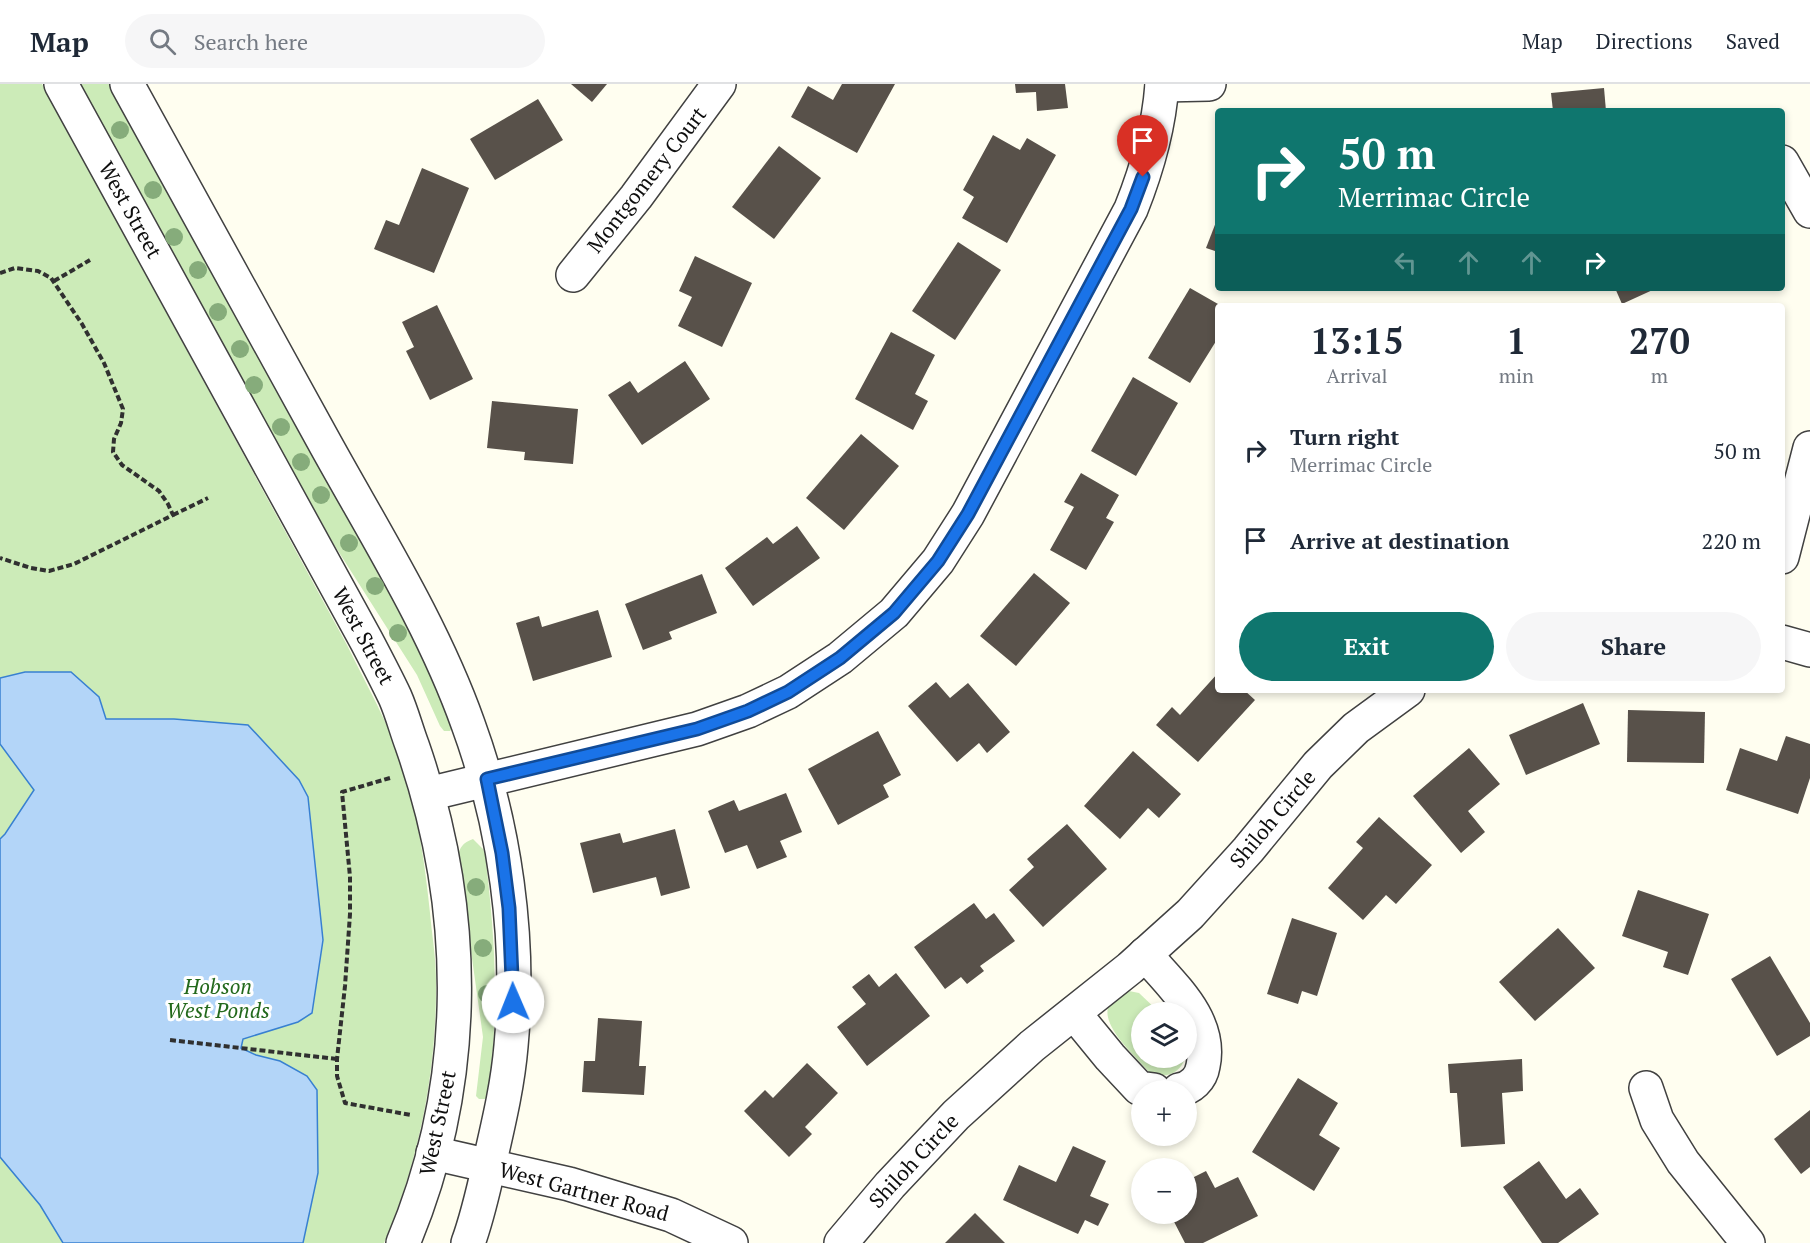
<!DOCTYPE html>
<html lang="en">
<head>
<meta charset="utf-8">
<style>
  :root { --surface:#fff; --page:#f6f6f7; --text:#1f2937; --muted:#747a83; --line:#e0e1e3; --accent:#0f766e }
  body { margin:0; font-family:"PT Serif",serif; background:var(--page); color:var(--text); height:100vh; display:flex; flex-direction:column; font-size:22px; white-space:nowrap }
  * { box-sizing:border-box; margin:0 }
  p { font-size:20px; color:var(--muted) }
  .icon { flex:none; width:33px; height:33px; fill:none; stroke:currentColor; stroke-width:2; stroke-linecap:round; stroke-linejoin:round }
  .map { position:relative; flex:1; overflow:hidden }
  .drawer { position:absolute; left:1215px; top:219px; width:570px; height:390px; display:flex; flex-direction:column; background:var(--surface); border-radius:6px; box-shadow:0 3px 9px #0003 }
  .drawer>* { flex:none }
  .top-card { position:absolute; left:1215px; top:24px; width:570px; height:183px; border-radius:6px; box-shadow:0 3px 9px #0003; background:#0f766e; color:#fff; overflow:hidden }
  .fabs { position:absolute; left:1131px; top:918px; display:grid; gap:12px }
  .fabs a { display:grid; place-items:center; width:66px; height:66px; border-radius:50%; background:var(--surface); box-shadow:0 3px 9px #0003; font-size:30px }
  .pin { position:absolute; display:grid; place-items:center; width:51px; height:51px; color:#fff; margin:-62px -26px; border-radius:50% 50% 50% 0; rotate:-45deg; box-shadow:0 0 6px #0007 }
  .pin .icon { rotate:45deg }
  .me { position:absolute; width:66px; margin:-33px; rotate:359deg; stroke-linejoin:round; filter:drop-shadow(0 0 4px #0008) }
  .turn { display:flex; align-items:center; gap:21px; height:126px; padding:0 24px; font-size:27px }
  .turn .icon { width:78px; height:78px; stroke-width:2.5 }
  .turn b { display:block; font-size:42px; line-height:51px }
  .lanes { display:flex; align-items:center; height:57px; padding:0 24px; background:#0003; justify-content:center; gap:30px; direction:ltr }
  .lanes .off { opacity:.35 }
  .eta { display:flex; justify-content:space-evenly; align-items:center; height:102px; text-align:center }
  .eta b { font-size:36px; font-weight:700; line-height:42px }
  .button { display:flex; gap:12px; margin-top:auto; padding:12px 24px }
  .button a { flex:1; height:69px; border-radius:36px; background:var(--accent); color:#fff; font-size:24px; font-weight:700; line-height:69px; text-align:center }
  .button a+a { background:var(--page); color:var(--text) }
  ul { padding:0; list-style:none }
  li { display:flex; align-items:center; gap:18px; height:90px; padding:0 24px }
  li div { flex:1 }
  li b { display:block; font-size:22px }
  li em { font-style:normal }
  header { display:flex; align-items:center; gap:36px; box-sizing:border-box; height:84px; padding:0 30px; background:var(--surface); border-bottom:2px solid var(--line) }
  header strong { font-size:28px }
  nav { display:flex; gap:33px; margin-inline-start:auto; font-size:21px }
  .search { width:420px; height:54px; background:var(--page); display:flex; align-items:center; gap:15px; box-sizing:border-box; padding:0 21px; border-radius:33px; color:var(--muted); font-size:22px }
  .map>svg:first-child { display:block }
</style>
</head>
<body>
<header>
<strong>Map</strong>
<div class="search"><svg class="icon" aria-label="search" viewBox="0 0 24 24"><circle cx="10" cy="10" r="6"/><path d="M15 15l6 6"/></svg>Search here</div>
<nav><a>Map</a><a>Directions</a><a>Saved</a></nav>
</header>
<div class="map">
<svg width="1810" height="1159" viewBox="0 0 1810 1159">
  <rect width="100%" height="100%" fill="#fffef0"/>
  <g fill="#ccebb8">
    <path d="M0 0H42L347 561C367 602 390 642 404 685 418 732 425 780 430 829 432 851 436 874 436 897 437 986 419 1078 384 1159H0Z"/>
    <polygon points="79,0 109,0 389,507 434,597 453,643 450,647 444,647 440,642 417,591 333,459"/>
    <path d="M473 755 483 765 485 770C492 827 497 884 494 942 494 965 490 988 488 1011L485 1015H479L476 1012 483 953 458 774C459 763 463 759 473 755Z"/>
    <path d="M1129 907 1139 909 1159 928H1142V974H1185C1180 990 1164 996 1149 988 1131 967 1078 923 1129 907Z"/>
  </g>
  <polygon fill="#b3d5f8" stroke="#3880d1" stroke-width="1.5" points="25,588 71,588 99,613 106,635 174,635 248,641 299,696 308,713 323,856 312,929 298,938 243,955 241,964 256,971 280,977 307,992 317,1006 318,1089 303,1159 63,1159 40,1121 0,1073 0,755 5,750 34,706 0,660 0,594"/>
  <g fill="#58514a">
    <polygon points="571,0 607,0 592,18"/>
    <polygon points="842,0 895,0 857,69 791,33 808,2 833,16"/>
    <polygon points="1015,0 1065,0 1068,24 1037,27 1036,8 1016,9"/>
    <polygon points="1604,4 1606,27 1553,27 1551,9"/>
    <polygon points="538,15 563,56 495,96 470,55"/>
    <polygon points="993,51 1020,66 1027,54 1056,71 1007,159 962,134 974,113 963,106"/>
    <polygon points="779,62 821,94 774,155 732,123"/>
    <polygon points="422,84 469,104 434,189 374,165 386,136 399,141"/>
    <polygon points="1218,133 1218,168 1206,164"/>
    <polygon points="958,158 1001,186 955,256 912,227"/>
    <polygon points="695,172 752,199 722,263 678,242 692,213 679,207"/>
    <polygon points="1190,204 1218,220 1218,254 1190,299 1148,274"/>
    <polygon points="1615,204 1657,204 1622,220"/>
    <polygon points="437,221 473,295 430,316 406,267 414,263 402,238"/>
    <polygon points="891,248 935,271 915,310 928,317 913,346 855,315"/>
    <polygon points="685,277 710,315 642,361 608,311 630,297 638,309"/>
    <polygon points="1133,293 1178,319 1136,392 1091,367"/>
    <polygon points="492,317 578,325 573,380 524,376 525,368 487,364"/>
    <polygon points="861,350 899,382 844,446 806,414"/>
    <polygon points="1081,389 1119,411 1106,434 1114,438 1086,486 1050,466 1074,423 1064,418"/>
    <polygon points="797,442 820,474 753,522 725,484 767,453 773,460"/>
    <polygon points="1034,489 1070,519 1016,582 980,552"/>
    <polygon points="702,490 717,529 669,548 672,555 643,566 625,520"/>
    <polygon points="598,526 612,573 533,597 516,539 539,532 542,543"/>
    <polygon points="1218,589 1218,606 1244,606 1255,616 1198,678 1156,641 1172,623 1180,631"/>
    <polygon points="936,598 950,614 968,599 1010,648 987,669 979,659 957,678 908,622"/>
    <polygon points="1583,619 1600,660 1526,691 1509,651"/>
    <polygon points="1628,626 1705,628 1704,679 1627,678"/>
    <polygon points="878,647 901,691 883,701 889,713 838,741 808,685"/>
    <polygon points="1786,652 1810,660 1810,694 1798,730 1726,706 1740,664 1777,677"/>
    <polygon points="1469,664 1500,700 1468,727 1485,748 1461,769 1413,712"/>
    <polygon points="1133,667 1181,710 1159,734 1148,724 1120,755 1084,722"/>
    <polygon points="786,709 802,748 780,757 787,773 757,785 747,761 725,769 708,727 734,716 739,727"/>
    <polygon points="1379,733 1432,781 1396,820 1386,811 1363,836 1328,804 1363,764 1356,758"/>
    <polygon points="1067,740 1107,785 1043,843 1009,806 1034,783 1027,775"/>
    <polygon points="675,745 690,804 661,812 656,793 593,809 580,759 620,749 623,759"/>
    <polygon points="1638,806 1709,830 1688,891 1663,883 1668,868 1622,852"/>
    <polygon points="974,819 986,835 994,829 1015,857 980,882 984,887 967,900 961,893 945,905 914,863"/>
    <polygon points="1292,834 1337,849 1317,912 1302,907 1298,920 1267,910"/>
    <polygon points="1558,844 1595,884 1535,937 1499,898"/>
    <polygon points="1770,872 1810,939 1810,952 1777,972 1731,895"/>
    <polygon points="896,889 930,932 867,982 837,943 866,920 852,903 869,890 879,903"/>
    <polygon points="598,934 642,937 639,982 646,982 644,1011 582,1008 584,977 595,977"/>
    <polygon points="1522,975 1523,1007 1502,1009 1505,1060 1461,1063 1457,1009 1450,1009 1448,980"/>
    <polygon points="807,979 838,1009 805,1043 812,1050 789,1073 744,1027 765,1006 773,1014"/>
    <polygon points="1298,994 1338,1019 1319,1051 1340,1064 1314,1107 1252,1068"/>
    <polygon points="1810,1026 1810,1083 1801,1090 1774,1055"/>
    <polygon points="1073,1062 1106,1077 1090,1112 1109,1120 1098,1142 1085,1136 1078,1150 1003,1116 1019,1081 1056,1098"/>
    <polygon points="1539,1077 1566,1115 1580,1104 1599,1130 1558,1159 1542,1159 1503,1103"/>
    <polygon points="1206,1087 1215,1104 1238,1093 1258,1132 1203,1159 1185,1159 1170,1130 1186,1130 1186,1097"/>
    <polygon points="975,1129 1005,1159 945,1159"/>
  </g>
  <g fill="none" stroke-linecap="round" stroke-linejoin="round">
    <defs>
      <g id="minor">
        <path d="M61 0 366 556C376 575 386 594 395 613 402 629 406 645 412 661 469 824 471 998 403 1159"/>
        <path d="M127 0C192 118 257 236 322 354 373 447 432 539 468 640 505 741 521 855 511 962 508 998 500 1033 492 1068 485 1099 479 1129 468 1159"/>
        <polyline points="1162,1 1209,0"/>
        <polyline points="1782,78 1810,127"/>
        <polyline points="573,191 636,113 719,0"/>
        <polyline points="1782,473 1810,364"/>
        <polyline points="1782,558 1810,566"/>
        <path d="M428 710 697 645 748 627 788 608 840 574 894 529 938 477 968 430 1131 125C1147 85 1159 43 1162 0"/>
        <path d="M1145 870C1172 902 1213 936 1203 982 1201 995 1191 1004 1179 1006"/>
        <polyline points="1074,929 1110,973 1139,1004 1154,1006"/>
        <polyline points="1646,1004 1657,1036 1683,1078 1748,1159"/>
        <polyline points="433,1069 569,1100 671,1131 731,1159"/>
        <polyline points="841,1159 890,1101 956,1031 1032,962 1130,884 1190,830 1248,766 1318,681 1356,644 1408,606"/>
      </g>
    </defs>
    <use href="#minor" stroke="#414141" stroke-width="36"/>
    <g stroke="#303030" stroke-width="4" stroke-dasharray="6 3" stroke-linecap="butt">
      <polyline points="0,189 15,184 38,187 51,194 82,240 104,279 123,325 121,339 114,355 113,368 122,381 159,407 168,420 173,431 74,480 49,487 31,484 0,474"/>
      <polyline points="54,197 90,176"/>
      <polyline points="173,431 208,414"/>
      <polyline points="390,694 342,708 350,793 350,830 345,902 337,975 337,992 345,1019 411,1031"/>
      <polyline points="170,956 337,975"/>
    </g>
    <use href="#minor" stroke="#fff" stroke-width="33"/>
  </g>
  <g fill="#86ac7b">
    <circle cx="120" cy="46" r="9"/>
    <circle cx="153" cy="106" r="9"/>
    <circle cx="174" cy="153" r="9"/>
    <circle cx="198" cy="186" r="9"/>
    <circle cx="218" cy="228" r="9"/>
    <circle cx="240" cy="265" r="9"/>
    <circle cx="254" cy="301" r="9"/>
    <circle cx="281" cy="343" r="9"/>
    <circle cx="301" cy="378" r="9"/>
    <circle cx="321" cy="411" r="9"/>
    <circle cx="349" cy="459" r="9"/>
    <circle cx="375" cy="502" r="9"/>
    <circle cx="398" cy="549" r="9"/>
    <circle cx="476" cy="803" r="9"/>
    <circle cx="483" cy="864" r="9"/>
    <circle cx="487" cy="910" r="9"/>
  </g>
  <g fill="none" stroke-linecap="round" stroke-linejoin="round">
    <defs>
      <polyline id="route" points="513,918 509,824 502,769 487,695 697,645 748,627 788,608 840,574 894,529 938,477 968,430 1131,125 1143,93"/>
    </defs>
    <use href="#route" stroke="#114b97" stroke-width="15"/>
    <use href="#route" stroke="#1a73e8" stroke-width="10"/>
  </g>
  <g text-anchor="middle" stroke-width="6" stroke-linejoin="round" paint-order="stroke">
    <g font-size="21" fill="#0e0e0e" stroke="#fff">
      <text transform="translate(647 96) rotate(-52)" y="7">Montgomery Court</text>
      <text transform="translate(130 126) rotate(61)" y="7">West Street</text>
      <text transform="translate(363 552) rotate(62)" y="7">West Street</text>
      <text transform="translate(1273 735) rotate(-50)" y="7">Shiloh Circle</text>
      <text transform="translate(438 1039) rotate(-78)" y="7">West Street</text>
      <text transform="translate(914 1077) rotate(-47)" y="7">Shiloh Circle</text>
      <text transform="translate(584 1108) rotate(15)" y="7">West Gartner Road</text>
    </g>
    <g font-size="21" font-style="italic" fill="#23691c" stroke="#fff">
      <text x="218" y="910">Hobson<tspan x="218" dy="24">West Ponds</tspan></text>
    </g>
  </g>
</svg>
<div class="fabs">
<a><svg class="icon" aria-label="layers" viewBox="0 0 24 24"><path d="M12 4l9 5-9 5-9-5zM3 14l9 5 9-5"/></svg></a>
<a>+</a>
<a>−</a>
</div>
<div class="pin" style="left:1143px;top:93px;background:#d93025"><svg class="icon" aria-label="arrive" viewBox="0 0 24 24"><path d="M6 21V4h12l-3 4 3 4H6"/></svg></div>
<svg class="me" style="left:513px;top:918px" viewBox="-20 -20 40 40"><circle r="19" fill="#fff"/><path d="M0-13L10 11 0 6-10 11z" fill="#1a73e8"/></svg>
<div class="top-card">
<div class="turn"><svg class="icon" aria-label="right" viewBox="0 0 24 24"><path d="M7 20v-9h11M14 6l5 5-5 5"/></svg><div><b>50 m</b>Merrimac Circle</div></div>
<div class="lanes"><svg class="icon off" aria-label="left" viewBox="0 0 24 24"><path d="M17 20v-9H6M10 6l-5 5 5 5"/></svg><svg class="icon off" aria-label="ahead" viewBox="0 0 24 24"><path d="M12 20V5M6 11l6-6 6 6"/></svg><svg class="icon off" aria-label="ahead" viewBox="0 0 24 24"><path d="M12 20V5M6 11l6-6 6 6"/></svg><svg class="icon" aria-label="right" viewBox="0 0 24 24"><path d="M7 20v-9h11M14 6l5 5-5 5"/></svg></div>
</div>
<section class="drawer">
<div class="eta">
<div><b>13:15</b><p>Arrival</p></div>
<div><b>1</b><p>min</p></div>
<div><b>270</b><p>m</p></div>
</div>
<ul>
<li><svg class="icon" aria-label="right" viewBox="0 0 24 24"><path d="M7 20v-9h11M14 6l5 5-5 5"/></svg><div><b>Turn right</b><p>Merrimac Circle</p></div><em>50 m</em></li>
<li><svg class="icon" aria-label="arrive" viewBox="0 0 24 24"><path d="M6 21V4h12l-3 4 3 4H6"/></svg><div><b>Arrive at destination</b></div><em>220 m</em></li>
</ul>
<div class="button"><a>Exit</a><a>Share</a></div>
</section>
</div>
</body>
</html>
